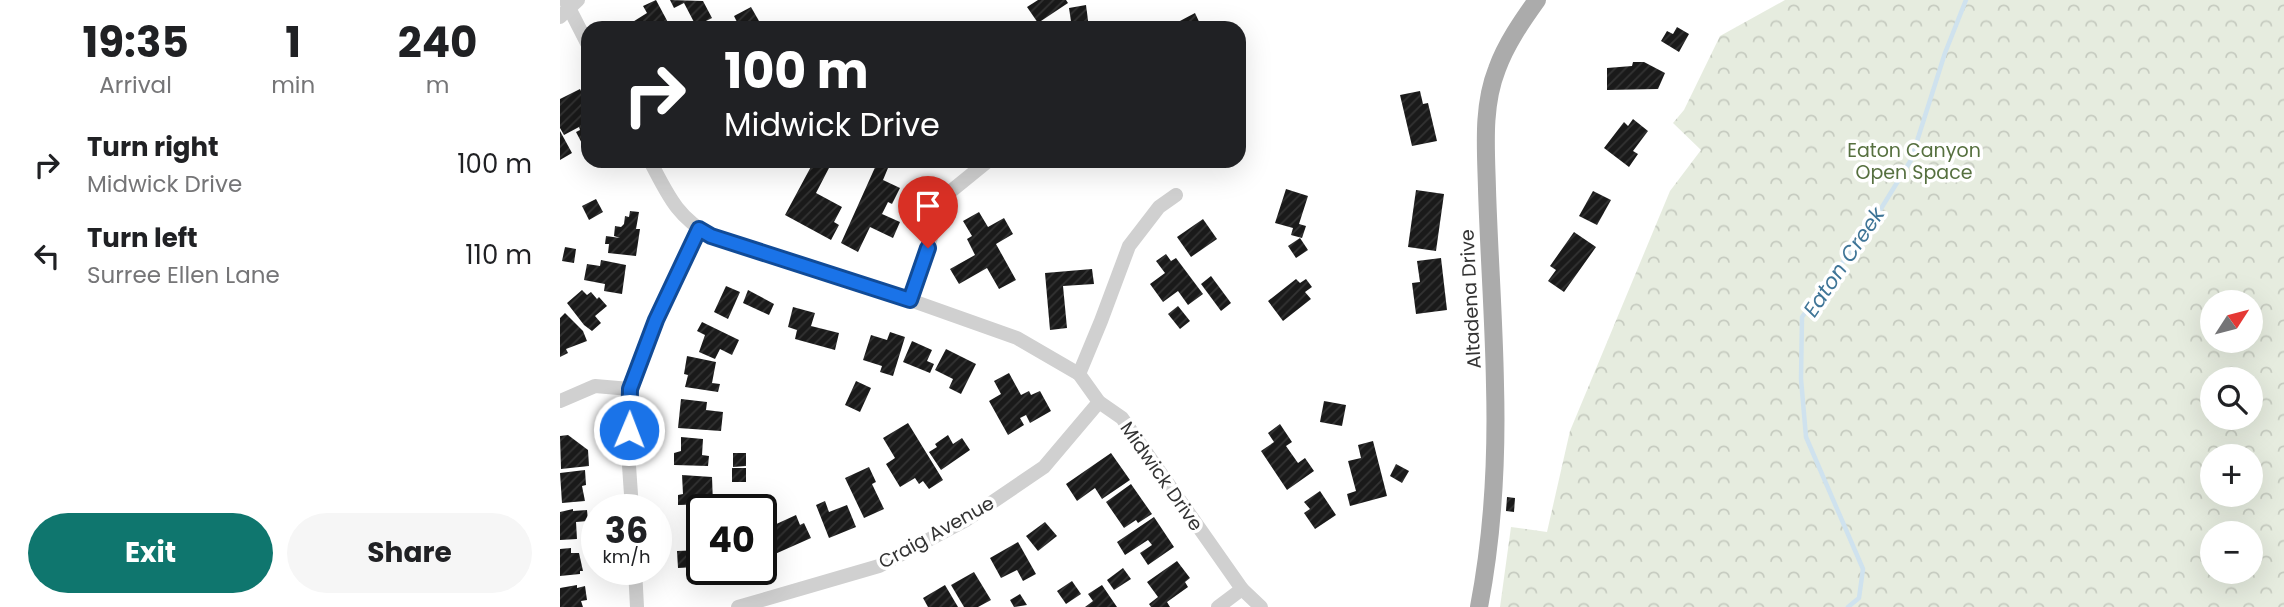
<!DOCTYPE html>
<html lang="en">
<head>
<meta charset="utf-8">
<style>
  :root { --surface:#fff; --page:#f6f6f6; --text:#202124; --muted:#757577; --accent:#0f766e }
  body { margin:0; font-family:Poppins,sans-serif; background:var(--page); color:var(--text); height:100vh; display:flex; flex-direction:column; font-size:26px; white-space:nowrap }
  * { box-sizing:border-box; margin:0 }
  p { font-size:23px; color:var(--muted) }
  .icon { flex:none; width:38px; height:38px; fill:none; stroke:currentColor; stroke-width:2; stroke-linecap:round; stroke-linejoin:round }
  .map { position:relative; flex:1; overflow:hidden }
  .drawer { display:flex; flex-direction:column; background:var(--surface); width:560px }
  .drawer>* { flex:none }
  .guide { position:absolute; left:21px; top:21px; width:665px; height:147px; border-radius:21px; box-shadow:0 7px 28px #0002; background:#202124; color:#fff; overflow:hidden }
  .needle { width:46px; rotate:54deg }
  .controls { position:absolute; left:1640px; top:290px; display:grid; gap:14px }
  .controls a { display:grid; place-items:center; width:63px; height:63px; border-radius:50%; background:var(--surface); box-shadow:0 7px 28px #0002; font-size:35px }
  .speed { position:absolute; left:21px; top:494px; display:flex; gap:14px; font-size:35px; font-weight:700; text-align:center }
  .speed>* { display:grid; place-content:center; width:91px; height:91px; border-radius:50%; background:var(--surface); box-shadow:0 7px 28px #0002; line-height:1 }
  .speed small { font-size:18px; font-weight:400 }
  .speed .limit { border:4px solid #111; border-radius:10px; background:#fff; color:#111 }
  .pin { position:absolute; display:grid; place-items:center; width:60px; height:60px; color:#fff; margin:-72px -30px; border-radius:50% 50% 50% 0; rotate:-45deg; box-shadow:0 0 7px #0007 }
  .pin .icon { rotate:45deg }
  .me { position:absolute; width:77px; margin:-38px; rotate:1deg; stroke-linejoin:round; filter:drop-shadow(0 0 5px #0008) }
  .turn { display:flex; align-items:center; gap:24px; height:147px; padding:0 28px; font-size:32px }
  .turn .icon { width:91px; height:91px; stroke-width:2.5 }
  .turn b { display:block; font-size:49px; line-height:60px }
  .eta { display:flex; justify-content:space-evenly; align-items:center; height:119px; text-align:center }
  .eta b { font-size:42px; font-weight:700; line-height:49px }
  .cta { display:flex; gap:14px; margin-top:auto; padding:14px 28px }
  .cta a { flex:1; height:80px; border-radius:42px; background:var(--accent); color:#fff; font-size:28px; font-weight:700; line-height:80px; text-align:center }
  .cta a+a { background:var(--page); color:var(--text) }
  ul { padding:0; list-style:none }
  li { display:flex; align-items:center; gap:21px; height:91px; padding:0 28px }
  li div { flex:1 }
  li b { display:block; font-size:26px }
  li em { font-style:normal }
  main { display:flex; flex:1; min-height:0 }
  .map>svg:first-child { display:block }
</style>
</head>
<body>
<main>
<section class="drawer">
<div class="eta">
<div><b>19:35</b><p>Arrival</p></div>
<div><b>1</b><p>min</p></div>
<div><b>240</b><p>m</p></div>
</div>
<ul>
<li><svg class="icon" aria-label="right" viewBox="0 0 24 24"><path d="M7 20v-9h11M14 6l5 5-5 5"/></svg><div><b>Turn right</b><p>Midwick Drive</p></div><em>100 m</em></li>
<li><svg class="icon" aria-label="left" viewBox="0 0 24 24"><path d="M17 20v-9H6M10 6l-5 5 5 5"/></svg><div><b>Turn left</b><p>Surree Ellen Lane</p></div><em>110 m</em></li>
</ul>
<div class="cta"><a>Exit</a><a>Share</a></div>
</section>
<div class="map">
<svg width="1724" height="607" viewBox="0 0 1724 607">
  <defs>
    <pattern id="forest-crowns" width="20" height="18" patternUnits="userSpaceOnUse" patternTransform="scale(1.75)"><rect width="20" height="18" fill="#e6ecdf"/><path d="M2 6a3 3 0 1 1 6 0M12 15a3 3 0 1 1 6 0" fill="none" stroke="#c6cbc0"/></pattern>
    <pattern id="building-hatch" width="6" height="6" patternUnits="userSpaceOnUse" patternTransform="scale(1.75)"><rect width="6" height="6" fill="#1a1a1a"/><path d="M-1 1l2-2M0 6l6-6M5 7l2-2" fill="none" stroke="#333"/></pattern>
  </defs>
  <rect width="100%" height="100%" fill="#fff"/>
  <path fill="url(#forest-crowns)" fill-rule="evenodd" d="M1225 0H1724V607H940L951 527 987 532 1010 431 1110 191 1141 150 1113 123 1124 110 1160 36ZM1652 303H1690V341H1652ZM1652 380H1690V418H1652ZM1652 457H1690V495H1652ZM1652 534H1690V572H1652Z"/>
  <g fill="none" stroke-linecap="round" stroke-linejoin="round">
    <polyline stroke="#cfe2ee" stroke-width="4.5" points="1288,607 1299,598 1303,569 1246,437 1241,379 1242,317 1314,220 1351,160 1385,53 1406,0"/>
  </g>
  <g fill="url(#building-hatch)">
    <polygon points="96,0 111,28 63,28 87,13 83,6"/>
    <polygon points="110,0 143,1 152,18 136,26 124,3 114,8"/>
    <polygon points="478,0 506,0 508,3 478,23 467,7"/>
    <polygon points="526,5 529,28 512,28 509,8"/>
    <polygon points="191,7 203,28 180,28 174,16"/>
    <polygon points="635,13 642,28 621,28 618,22"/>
    <polygon points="1117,27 1129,34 1119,52 1101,41 1107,31 1113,34"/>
    <polygon points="1073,62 1084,62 1105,73 1098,89 1047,90 1047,68 1072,66"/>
    <polygon points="20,89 28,105 28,155 16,132 20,130 19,127 4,135 0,128 0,99"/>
    <polygon points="860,91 863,104 868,103 877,141 852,146 840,95"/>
    <polygon points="1073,119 1088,131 1073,151 1078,154 1069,167 1044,148 1064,122 1068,126"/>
    <polygon points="0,131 12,153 0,160"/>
    <polygon points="254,161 269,168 256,193 282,207 274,222 279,225 271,240 225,215"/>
    <polygon points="317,163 328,168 323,180 340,188 332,204 328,202 322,214 340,222 333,238 310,227 298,252 281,243"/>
    <polygon points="726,189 748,196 739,224 746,226 742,238 731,235 733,228 715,223"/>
    <polygon points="856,190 884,194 876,251 848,247"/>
    <polygon points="1033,191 1051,200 1037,225 1019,216"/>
    <polygon points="36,199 43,212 29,220 22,206"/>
    <polygon points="70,211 79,212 76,229 80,229 76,256 48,253 49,244 45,244 46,236 60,238 54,236 55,226 61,227 64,224 65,216 69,217"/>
    <polygon points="419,212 428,227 444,218 453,234 436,244 456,280 439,289 427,268 399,284 390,269 415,255 407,239 412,236 403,221"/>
    <polygon points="643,219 657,239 631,257 617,237"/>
    <polygon points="1014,232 1036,247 1004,292 988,281 996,270 990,266"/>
    <polygon points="740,238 748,250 736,258 728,246"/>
    <polygon points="5,247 16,249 14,263 2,261"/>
    <polygon points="606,254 611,261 616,258 643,294 628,305 618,291 603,302 590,284 605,273 596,261"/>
    <polygon points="881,258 887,310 856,314 852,283 860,282 857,261"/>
    <polygon points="41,260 66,265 62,294 44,291 45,284 24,280 27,264 40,266"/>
    <polygon points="532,269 534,284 503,286 507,328 490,330 485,273"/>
    <polygon points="651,276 671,303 661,311 641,284"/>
    <polygon points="736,279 740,283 746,279 752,287 745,292 751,299 723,321 708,301"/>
    <polygon points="166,286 180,292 168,319 154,312"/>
    <polygon points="22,290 27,295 31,292 37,299 39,297 47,306 35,316 41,323 32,331 24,325 7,303"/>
    <polygon points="188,290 214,304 209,315 183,303"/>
    <polygon points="618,306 630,321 620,329 608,314"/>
    <polygon points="233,307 255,313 251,326 279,333 275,350 235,339 237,330 228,327"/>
    <polygon points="5,313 23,331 27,341 6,349 8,353 0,357 0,318"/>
    <polygon points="142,322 179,340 172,355 160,349 155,359 139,352 145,335 137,331"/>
    <polygon points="330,332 345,337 333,376 320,372 322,366 303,360 311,335 327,340"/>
    <polygon points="352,341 372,350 367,361 374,364 370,373 343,362"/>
    <polygon points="386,349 416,364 401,394 389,388 393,379 375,370"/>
    <polygon points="127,356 156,362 152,383 160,384 158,392 125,387 128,375 124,374"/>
    <polygon points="449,373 461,395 469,391 471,395 480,391 491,411 470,423 466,415 460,418 464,425 448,435 429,401 441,394 434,381"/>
    <polygon points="296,381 311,388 300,412 285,405"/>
    <polygon points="121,399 147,402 146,410 163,412 161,431 118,428"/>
    <polygon points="764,401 786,405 782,426 760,422"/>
    <polygon points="348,423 383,480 369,489 363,481 359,484 355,478 340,487 326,464 335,458 323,438"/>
    <polygon points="720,424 732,442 726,446 738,463 745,458 754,471 727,490 701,451 714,442 708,433"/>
    <polygon points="8,435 28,450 29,466 1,469 0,436"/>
    <polygon points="388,435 393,444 402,438 410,450 381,470 369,452 377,447 375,444"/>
    <polygon points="121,437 143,439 142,455 149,456 148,466 114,465 114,453 121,451"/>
    <polygon points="813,441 827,496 790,506 787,494 796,491 788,461 801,458 798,445"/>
    <polygon points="173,453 186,453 186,466 173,467"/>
    <polygon points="551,453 570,480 542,499 535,488 517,501 506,484"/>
    <polygon points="836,464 849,471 842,483 830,476"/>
    <polygon points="309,467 316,482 312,484 324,509 304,518 285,478"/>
    <rect x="172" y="468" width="14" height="14"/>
    <polygon points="25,470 26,485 22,486 25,501 2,503 0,473"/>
    <polygon points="122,475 152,477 153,504 118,505 118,495 123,494"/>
    <polygon points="571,484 592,514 578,523 576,520 564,528 546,502"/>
    <polygon points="760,491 776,515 755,529 744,513 750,509 744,502"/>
    <polygon points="947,497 955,498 954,512 946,511"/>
    <polygon points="265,501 269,512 287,505 296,527 269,538 256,505"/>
    <polygon points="13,509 13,511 27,510 28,521 16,522 17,539 0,540 0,512"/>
    <polygon points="142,509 142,547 129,547 127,510"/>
    <polygon points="236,515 240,525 244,523 251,538 215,554 209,540 217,537 212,526"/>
    <polygon points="594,517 614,547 588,565 580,553 592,545 588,540 565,555 557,542"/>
    <polygon points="485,522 497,536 478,551 466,536"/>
    <polygon points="458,542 476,574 463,581 457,570 441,578 430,558"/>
    <polygon points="11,548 11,553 19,553 23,571 20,571 20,574 0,576 0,549"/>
    <polygon points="142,550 142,569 157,569 157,581 137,582 136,567 118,568 117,551"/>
    <polygon points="617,561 630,578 625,582 628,587 607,602 610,607 591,607 589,604 598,597 587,582"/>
    <polygon points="563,568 571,579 554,590 547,580"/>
    <polygon points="182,569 196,569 198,579 185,582"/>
    <polygon points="414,572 431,600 418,607 404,607 391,585"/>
    <polygon points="512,581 521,594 506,604 497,591"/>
    <polygon points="17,585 17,588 25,586 27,600 21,601 23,607 0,607 0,588"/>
    <polygon points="385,585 398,607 368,607 363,598"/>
    <polygon points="542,585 557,607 525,607 533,601 528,594"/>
    <polygon points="460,594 467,605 454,607 450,600"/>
  </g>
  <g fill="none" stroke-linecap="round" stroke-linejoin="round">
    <g stroke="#d0d0d0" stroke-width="14">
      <polyline points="5,0 28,45"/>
      <polyline points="0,17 18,0"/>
      <path d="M90 161C108 195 116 216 151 236L350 300 457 338 519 374 539 402 562 418 682 589 701 607"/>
      <polyline points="350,300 385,196 428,161"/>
      <polyline points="519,374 541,321 569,246 599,207 616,195"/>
      <polyline points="0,401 35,386 70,389"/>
      <polyline points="72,509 68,451 70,389 96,320 139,229"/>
      <polyline points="75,569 77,607"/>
      <polyline points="178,607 319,566 406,520 484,467 539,402"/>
      <polyline points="658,607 682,589"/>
    </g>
    <path stroke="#ababab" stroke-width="18" d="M919 607C933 534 937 459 935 385 934 320 929 255 927 189 926 149 922 107 937 69 946 44 962 21 977 0"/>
  </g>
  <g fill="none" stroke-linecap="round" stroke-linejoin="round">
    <defs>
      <polyline id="route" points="69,430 70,389 96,320 139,229 151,236 350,300 368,248"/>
    </defs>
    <use href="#route" stroke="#114b97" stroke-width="18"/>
    <use href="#route" stroke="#1a73e8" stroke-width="12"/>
  </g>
  <g text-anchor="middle" stroke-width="7" stroke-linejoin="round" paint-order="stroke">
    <g font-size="19" fill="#56703f" stroke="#fff">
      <text x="1354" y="157">Eaton Canyon<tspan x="1354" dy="22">Open Space</tspan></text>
    </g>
    <g font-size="19" fill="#333" stroke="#fff">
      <text transform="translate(910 299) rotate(-93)" y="7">Altadena Drive</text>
      <text transform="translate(602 476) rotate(55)" y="7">Midwick Drive</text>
      <text transform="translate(376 532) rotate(-29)" y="7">Craig Avenue</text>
    </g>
    <g font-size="21" font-style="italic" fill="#3f7597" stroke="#fff">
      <text transform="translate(1284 262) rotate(-56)" y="7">Eaton Creek</text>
    </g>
  </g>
</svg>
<div class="controls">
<a><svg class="needle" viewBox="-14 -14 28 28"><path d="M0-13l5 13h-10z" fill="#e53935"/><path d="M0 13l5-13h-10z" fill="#757577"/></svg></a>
<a><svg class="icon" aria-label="search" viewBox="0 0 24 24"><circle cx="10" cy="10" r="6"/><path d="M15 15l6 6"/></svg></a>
<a>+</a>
<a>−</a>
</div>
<div class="speed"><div>36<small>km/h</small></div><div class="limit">40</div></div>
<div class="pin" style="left:368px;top:248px;background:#d93025"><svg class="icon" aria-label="arrive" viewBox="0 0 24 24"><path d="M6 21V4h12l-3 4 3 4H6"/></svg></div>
<svg class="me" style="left:69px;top:430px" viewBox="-20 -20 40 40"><circle r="17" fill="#1a73e8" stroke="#fff" stroke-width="3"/><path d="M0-11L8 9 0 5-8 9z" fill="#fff"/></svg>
<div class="guide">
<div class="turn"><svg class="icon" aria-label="right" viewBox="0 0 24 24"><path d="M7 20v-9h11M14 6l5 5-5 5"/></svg><div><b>100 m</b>Midwick Drive</div></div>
</div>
</div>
</main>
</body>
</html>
